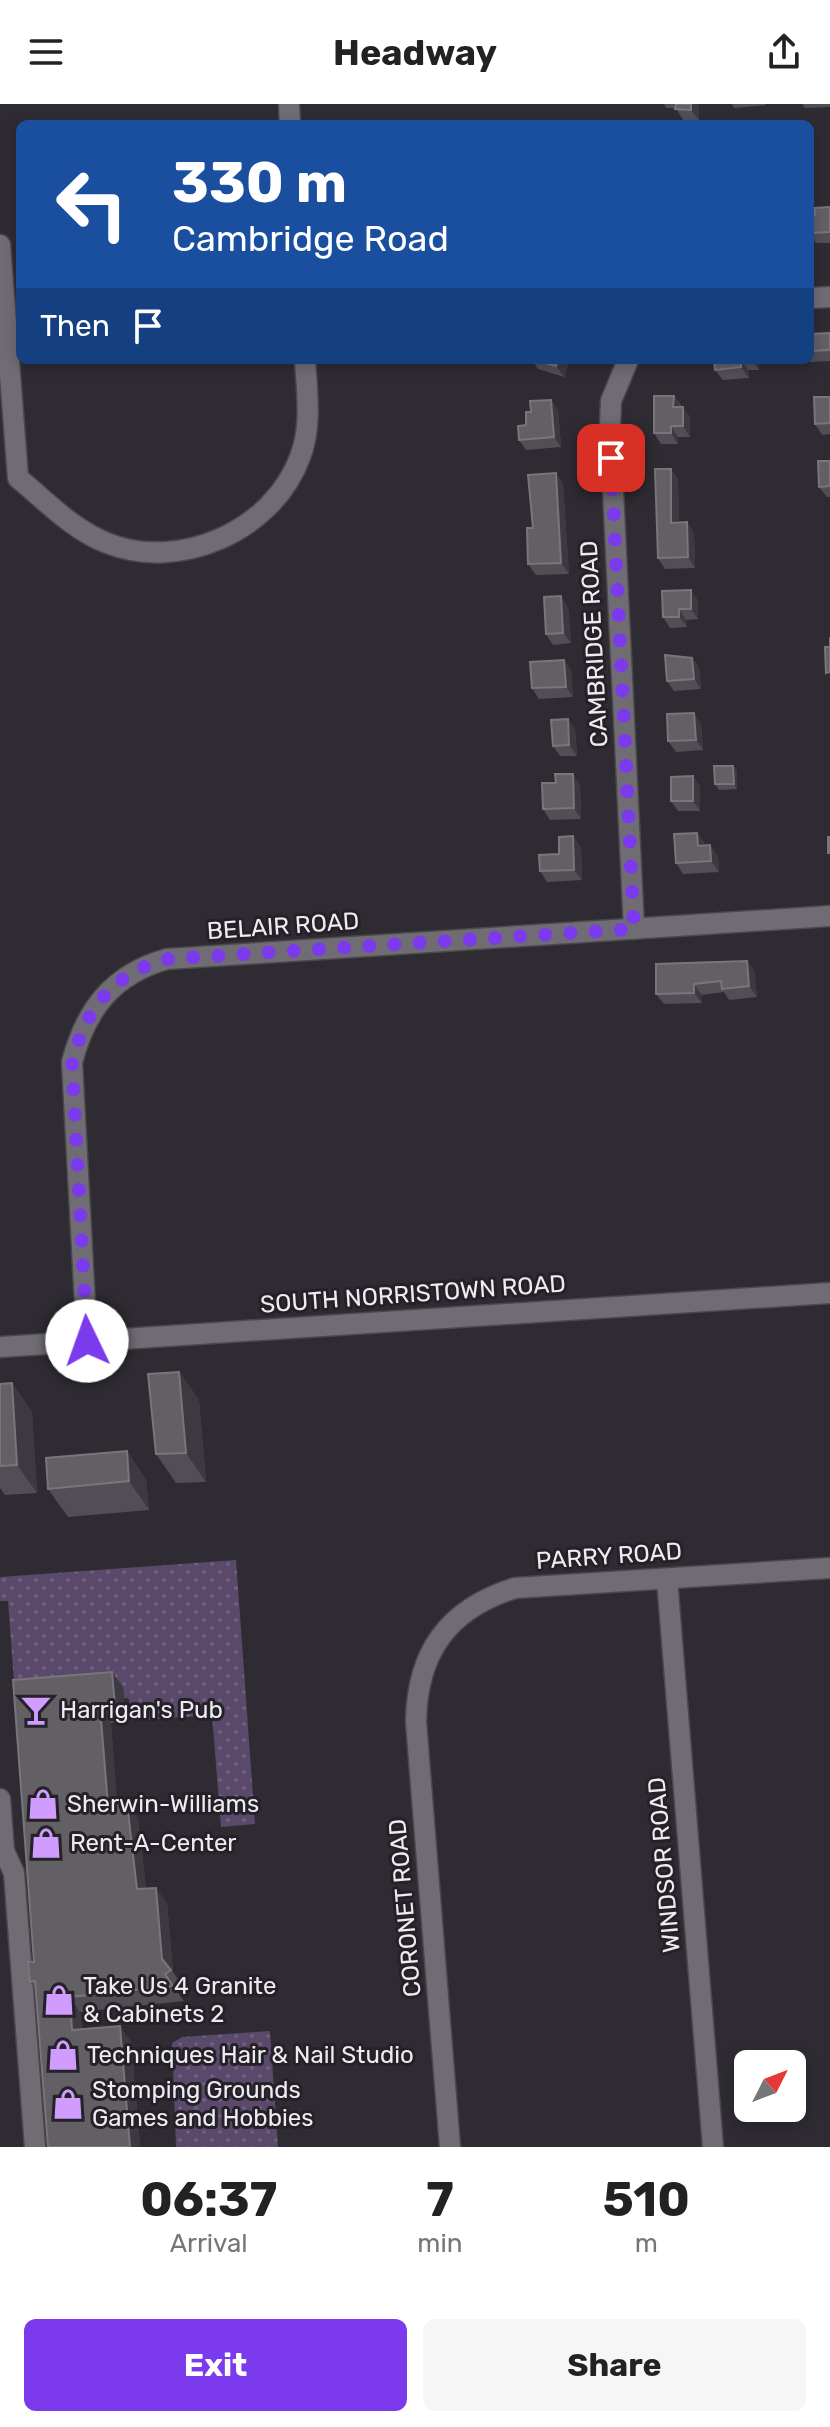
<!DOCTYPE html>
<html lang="en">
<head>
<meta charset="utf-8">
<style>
  :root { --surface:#fff; --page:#f6f6f6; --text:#222; --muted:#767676; --accent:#7c3aed }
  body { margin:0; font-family:Rubik,sans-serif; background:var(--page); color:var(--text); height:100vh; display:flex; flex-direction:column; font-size:30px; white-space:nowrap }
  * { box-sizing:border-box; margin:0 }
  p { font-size:26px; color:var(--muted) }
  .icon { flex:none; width:44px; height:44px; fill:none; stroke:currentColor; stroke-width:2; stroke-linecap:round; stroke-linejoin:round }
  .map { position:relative; height:2043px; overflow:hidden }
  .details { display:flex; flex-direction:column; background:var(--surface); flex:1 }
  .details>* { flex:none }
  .guide { position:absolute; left:16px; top:16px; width:798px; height:244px; border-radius:12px; box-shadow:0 4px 12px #0003; background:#1a4fa0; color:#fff; overflow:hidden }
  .needle { width:52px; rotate:48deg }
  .buttons { position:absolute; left:734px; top:1946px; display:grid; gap:16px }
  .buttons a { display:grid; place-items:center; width:72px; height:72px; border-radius:12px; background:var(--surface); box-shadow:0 4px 12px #0003; font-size:40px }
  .pin { position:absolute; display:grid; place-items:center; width:68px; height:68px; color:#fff; margin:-34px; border-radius:16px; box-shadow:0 4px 12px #0006 }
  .me { position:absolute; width:88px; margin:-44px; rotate:357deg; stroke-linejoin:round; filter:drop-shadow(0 0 6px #0008) }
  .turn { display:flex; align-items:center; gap:28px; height:168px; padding:0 24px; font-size:36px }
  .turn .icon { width:104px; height:104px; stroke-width:2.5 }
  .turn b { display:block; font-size:56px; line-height:68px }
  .then { display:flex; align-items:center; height:76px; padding:0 24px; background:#0003; gap:16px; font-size:30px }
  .eta { display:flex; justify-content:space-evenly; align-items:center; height:136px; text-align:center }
  .eta b { font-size:48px; font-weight:700; line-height:56px }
  .action { display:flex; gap:16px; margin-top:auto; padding:16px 24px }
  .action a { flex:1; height:92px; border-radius:12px; background:var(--accent); color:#fff; font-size:32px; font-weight:700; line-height:92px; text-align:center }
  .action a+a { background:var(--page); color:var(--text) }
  header { display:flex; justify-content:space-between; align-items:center; height:104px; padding:0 24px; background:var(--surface); font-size:36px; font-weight:700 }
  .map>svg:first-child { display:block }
</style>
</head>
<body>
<header><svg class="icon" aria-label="menu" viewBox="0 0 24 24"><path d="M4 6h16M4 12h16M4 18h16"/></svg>Headway<svg class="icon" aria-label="share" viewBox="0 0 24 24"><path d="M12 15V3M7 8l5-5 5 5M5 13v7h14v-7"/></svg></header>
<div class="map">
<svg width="830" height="2043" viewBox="0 0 830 2043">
  <defs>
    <pattern id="grass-dots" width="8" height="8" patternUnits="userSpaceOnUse" patternTransform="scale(2)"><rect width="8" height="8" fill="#5a496b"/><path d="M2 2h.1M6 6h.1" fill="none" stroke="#726380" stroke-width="1.8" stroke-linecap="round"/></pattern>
  </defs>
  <rect width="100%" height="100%" fill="#2e2b32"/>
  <g fill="url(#grass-dots)">
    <polygon points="236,1456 255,1720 221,1723 212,1611 131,1617 129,1595 124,1594 123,1584 15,1592 8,1497 0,1497 0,1473"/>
    <polygon points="270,1927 278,2043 176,2043 172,1939 182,1933"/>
  </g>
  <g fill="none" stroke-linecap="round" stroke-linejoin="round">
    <defs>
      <g id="minor">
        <polyline points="289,0 290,20"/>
        <path d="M0 141 18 374C46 397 73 426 107 439 179 468 273 427 300 353 312 322 307 289 305 256"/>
        <polyline points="810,194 830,193"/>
        <polyline points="628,256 611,297 610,323 634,825"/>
        <path d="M87 1237 72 958C86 905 113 870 167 855L830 812"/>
        <polyline points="0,1243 830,1189"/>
        <polyline points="667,1475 713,2043"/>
        <polyline points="0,1695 4,1747 14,1769 35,2043"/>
        <path d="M450 2043 416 1618C417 1548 448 1505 515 1484L830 1464"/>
      </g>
    </defs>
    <use href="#minor" stroke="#4a474d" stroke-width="23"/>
    <use href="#minor" stroke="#706c74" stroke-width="20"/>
  </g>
  <g fill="#514e55">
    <polygon points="664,0 699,0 699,16 683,16 676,4 666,4"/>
    <polygon points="732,0 765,0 766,1 734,4"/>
    <polygon points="802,0 830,0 830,3 805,4"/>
    <polygon points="830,103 830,139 816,139 810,131 810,112 815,111"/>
    <polygon points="830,229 830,257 810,258 808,256 810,256 810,230"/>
    <polygon points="532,256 569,256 564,273 538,265"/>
    <polygon points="714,256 758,256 759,266 748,266 749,274 723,276 715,266"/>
    <polygon points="674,292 690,313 690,333 678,333 678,340 661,340 654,329"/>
    <polygon points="830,293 830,330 822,331 815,320"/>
    <polygon points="551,296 558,306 561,343 526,346 519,336 526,321 531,308"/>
    <polygon points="830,357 830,393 827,393 819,383"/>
    <polygon points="671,365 678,375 679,419 687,418 694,429 695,464 665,465 658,454"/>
    <polygon points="563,380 569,470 536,471 528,460 533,424"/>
    <polygon points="691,486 698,497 698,515 686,516 687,523 670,524 663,513"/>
    <polygon points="568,503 571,539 553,541 546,530"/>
    <polygon points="692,554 699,564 701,585 674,587 667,577"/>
    <polygon points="564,556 571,566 573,593 539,595 532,584"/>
    <polygon points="568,615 575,626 577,652 560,652 553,642"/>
    <polygon points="701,620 703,646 676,648 668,637"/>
    <polygon points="733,662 737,667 737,685 719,686 715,680"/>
    <polygon points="693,672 700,683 700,707 678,707 671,697"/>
    <polygon points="580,680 581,715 550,716 543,705"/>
    <polygon points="697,729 705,741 718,752 719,768 683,770 676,759"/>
    <polygon points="581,743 582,776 547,778 540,767 559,750"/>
    <polygon points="747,857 754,867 757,893 729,896 724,888 702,891 702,899 664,900 656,890"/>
    <polygon points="179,1268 199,1296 206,1378 176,1379 156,1350"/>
    <polygon points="12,1279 32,1308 37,1389 5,1391 0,1384 0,1280"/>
    <polygon points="127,1347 146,1376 149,1406 68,1413 48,1385"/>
    <polygon points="13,1576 123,1583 126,1618 111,1619 117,1700 138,1715 146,1785 167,1799 173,1868 182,1881 176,1886 184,1897 80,1908 82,1925 131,1937 140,2043 30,1878 34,1858"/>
  </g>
  <g fill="#3c3940">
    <polygon points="691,0 699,0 699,16 691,6"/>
    <polygon points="558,256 569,256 564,273 556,262"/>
    <polygon points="741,256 748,266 749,274 741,263"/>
    <polygon points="752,256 758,256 759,266"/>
    <polygon points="674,292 681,303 673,303"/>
    <polygon points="551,296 558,306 561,343 554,333"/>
    <polygon points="683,303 690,313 690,333 683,322"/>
    <polygon points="671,322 678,333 678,340 671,329"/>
    <polygon points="671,365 678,375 679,429 671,419"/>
    <polygon points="556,369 563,380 569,470 561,459"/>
    <polygon points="687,418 694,429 695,464 688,453"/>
    <polygon points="691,486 698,497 698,515 691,505"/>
    <polygon points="561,492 568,503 571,539 563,529"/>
    <polygon points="679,505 686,516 687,523 679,513"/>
    <polygon points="692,554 699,564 701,585 694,575"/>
    <polygon points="564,556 571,566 573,593 566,583"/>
    <polygon points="694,609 701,620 703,646 696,636"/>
    <polygon points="568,615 575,626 577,652 569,641"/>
    <polygon points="733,662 737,667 737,685 734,680"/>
    <polygon points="573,670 580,680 581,715 574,704"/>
    <polygon points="693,672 700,683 700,707 693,697"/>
    <polygon points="697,729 705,739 705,752 698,742"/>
    <polygon points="573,732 581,743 582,776 574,766"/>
    <polygon points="710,741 718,752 719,768 711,757"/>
    <polygon points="747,857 754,867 757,893 749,882"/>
    <polygon points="694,880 702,891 702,899 694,889"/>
    <polygon points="179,1268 199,1296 206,1378 186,1349"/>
    <polygon points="12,1279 32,1308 37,1389 17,1361"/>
    <polygon points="127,1347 146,1376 149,1406 129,1377"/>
    <polygon points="112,1568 123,1583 126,1618 115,1602"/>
    <polygon points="100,1603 111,1619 119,1717 108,1701"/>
    <polygon points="127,1699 138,1715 148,1801 137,1785"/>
    <polygon points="156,1784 167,1799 173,1868 162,1855"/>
    <polygon points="70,1893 80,1908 83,1941 72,1926"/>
    <polygon points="120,1922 131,1937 140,2043 130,2043"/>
  </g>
  <g fill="#625f65" stroke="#78757b" stroke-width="2">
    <polygon points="676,0 691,0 691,6 675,5"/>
    <polygon points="830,103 830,128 810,129 810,112 815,111 815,104"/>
    <polygon points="830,229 830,246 810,247 810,230"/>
    <polygon points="535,256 558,256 556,262"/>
    <polygon points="714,256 741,256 741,263 715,266"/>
    <polygon points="654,292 674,292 673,303 683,303 683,322 671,322 671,329 654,329"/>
    <polygon points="814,293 830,293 830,319 815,320"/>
    <polygon points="551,296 554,333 519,336 518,322 526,321 526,308 531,308 530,297"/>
    <polygon points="818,357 830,357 830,382 819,383"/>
    <polygon points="655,365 671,365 671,419 687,418 688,453 658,454"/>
    <polygon points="556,369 561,459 528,460 527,424 533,424 528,371"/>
    <polygon points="691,486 691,505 679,505 679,513 663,513 662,487"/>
    <polygon points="561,492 563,529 546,530 544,493"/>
    <polygon points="830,533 830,568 826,569 825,543 830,543"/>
    <polygon points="665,551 692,554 694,575 667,577"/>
    <polygon points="564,556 566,583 532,584 530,558"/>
    <polygon points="694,609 696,636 668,637 667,610"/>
    <polygon points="568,615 569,641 553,642 551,616"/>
    <polygon points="714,662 733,662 734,680 715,680"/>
    <polygon points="555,670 573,670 574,704 543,705 542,679 556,679"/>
    <polygon points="693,672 693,697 671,697 671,673"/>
    <polygon points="697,729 698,742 710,741 711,757 676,759 674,730"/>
    <polygon points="573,732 574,766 540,767 539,751 559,750 559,733"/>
    <rect x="828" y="733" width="2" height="16"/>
    <polygon points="747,857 749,882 722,885 721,877 694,880 694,889 656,890 656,860"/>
    <polygon points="179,1268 186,1349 156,1350 148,1270"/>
    <polygon points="12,1279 17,1361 0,1362 0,1280"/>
    <polygon points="127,1347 129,1377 48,1385 46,1354"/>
    <polygon points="112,1568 115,1602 100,1603 108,1701 127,1699 137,1785 156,1784 162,1855 171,1866 165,1870 173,1882 70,1893 72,1926 120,1922 130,2043 48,2043 35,1877 30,1878 28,1858 34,1858 13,1576"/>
  </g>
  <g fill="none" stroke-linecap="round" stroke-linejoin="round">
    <path stroke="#7c3aed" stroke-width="14" stroke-dasharray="0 25.2" d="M87 1237 72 958C86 905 112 870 167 855L634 825 611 354"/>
  </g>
  <defs>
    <symbol id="bar-bare" viewBox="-9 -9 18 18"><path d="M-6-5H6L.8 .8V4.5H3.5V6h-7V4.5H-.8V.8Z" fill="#d09dff" stroke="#242128" stroke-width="2.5" paint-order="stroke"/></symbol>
    <symbol id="shop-bare" viewBox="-9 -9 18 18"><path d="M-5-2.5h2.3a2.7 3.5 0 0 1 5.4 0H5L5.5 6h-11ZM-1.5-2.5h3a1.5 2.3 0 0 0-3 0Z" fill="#d09dff" stroke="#242128" stroke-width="2.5" paint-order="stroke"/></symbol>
  </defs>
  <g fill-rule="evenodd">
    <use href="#bar-bare" x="14" y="1584" width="44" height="44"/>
    <use href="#shop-bare" x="21" y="1678" width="44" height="44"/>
    <use href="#shop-bare" x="24" y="1717" width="44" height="44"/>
    <use href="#shop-bare" x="37" y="1874" width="44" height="44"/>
    <use href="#shop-bare" x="41" y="1929" width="44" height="44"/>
    <use href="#shop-bare" x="46" y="1978" width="44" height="44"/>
  </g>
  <g text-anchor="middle" stroke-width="6" stroke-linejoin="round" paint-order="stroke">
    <g font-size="24" fill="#eeecf0" stroke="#242128">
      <text transform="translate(594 540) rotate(-93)" y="8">CAMBRIDGE ROAD</text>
      <text transform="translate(283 822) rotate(-4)" y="8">BELAIR ROAD</text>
      <text transform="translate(413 1190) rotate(-4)" y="8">SOUTH NORRISTOWN ROAD</text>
      <text transform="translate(609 1452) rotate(-4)" y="8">PARRY ROAD</text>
      <text transform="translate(664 1761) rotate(-95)" y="8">WINDSOR ROAD</text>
      <text transform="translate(405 1804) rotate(-95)" y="8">CORONET ROAD</text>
    </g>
    <g font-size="24" fill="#eeecf0" stroke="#242128" text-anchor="start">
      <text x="60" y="1614">Harrigan's Pub</text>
      <text x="67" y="1708">Sherwin-Williams</text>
      <text x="70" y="1747">Rent-A-Center</text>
      <text x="83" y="1890">Take Us 4 Granite<tspan x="83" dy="28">&amp; Cabinets 2</tspan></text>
      <text x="87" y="1959">Techniques Hair &amp; Nail Studio</text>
      <text x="92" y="1994">Stomping Grounds<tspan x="92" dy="28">Games and Hobbies</tspan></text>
    </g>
  </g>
</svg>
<div class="buttons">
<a><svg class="needle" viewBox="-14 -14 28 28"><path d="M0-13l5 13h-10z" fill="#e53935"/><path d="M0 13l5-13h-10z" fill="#767676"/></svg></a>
</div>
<div class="pin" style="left:611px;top:354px;background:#d93025"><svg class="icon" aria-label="arrive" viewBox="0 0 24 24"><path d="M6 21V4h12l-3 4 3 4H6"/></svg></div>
<svg class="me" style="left:87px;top:1237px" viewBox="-20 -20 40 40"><circle r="19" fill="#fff"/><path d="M0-13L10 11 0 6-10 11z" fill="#7c3aed"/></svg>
<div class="guide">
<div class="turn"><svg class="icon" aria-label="left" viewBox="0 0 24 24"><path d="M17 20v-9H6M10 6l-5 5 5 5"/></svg><div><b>330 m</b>Cambridge Road</div></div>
<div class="then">Then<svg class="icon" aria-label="arrive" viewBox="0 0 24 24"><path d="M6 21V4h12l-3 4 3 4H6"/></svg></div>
</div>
</div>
<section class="details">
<div class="eta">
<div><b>06:37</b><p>Arrival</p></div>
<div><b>7</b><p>min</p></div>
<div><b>510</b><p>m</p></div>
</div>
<div class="action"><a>Exit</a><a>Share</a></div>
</section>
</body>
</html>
